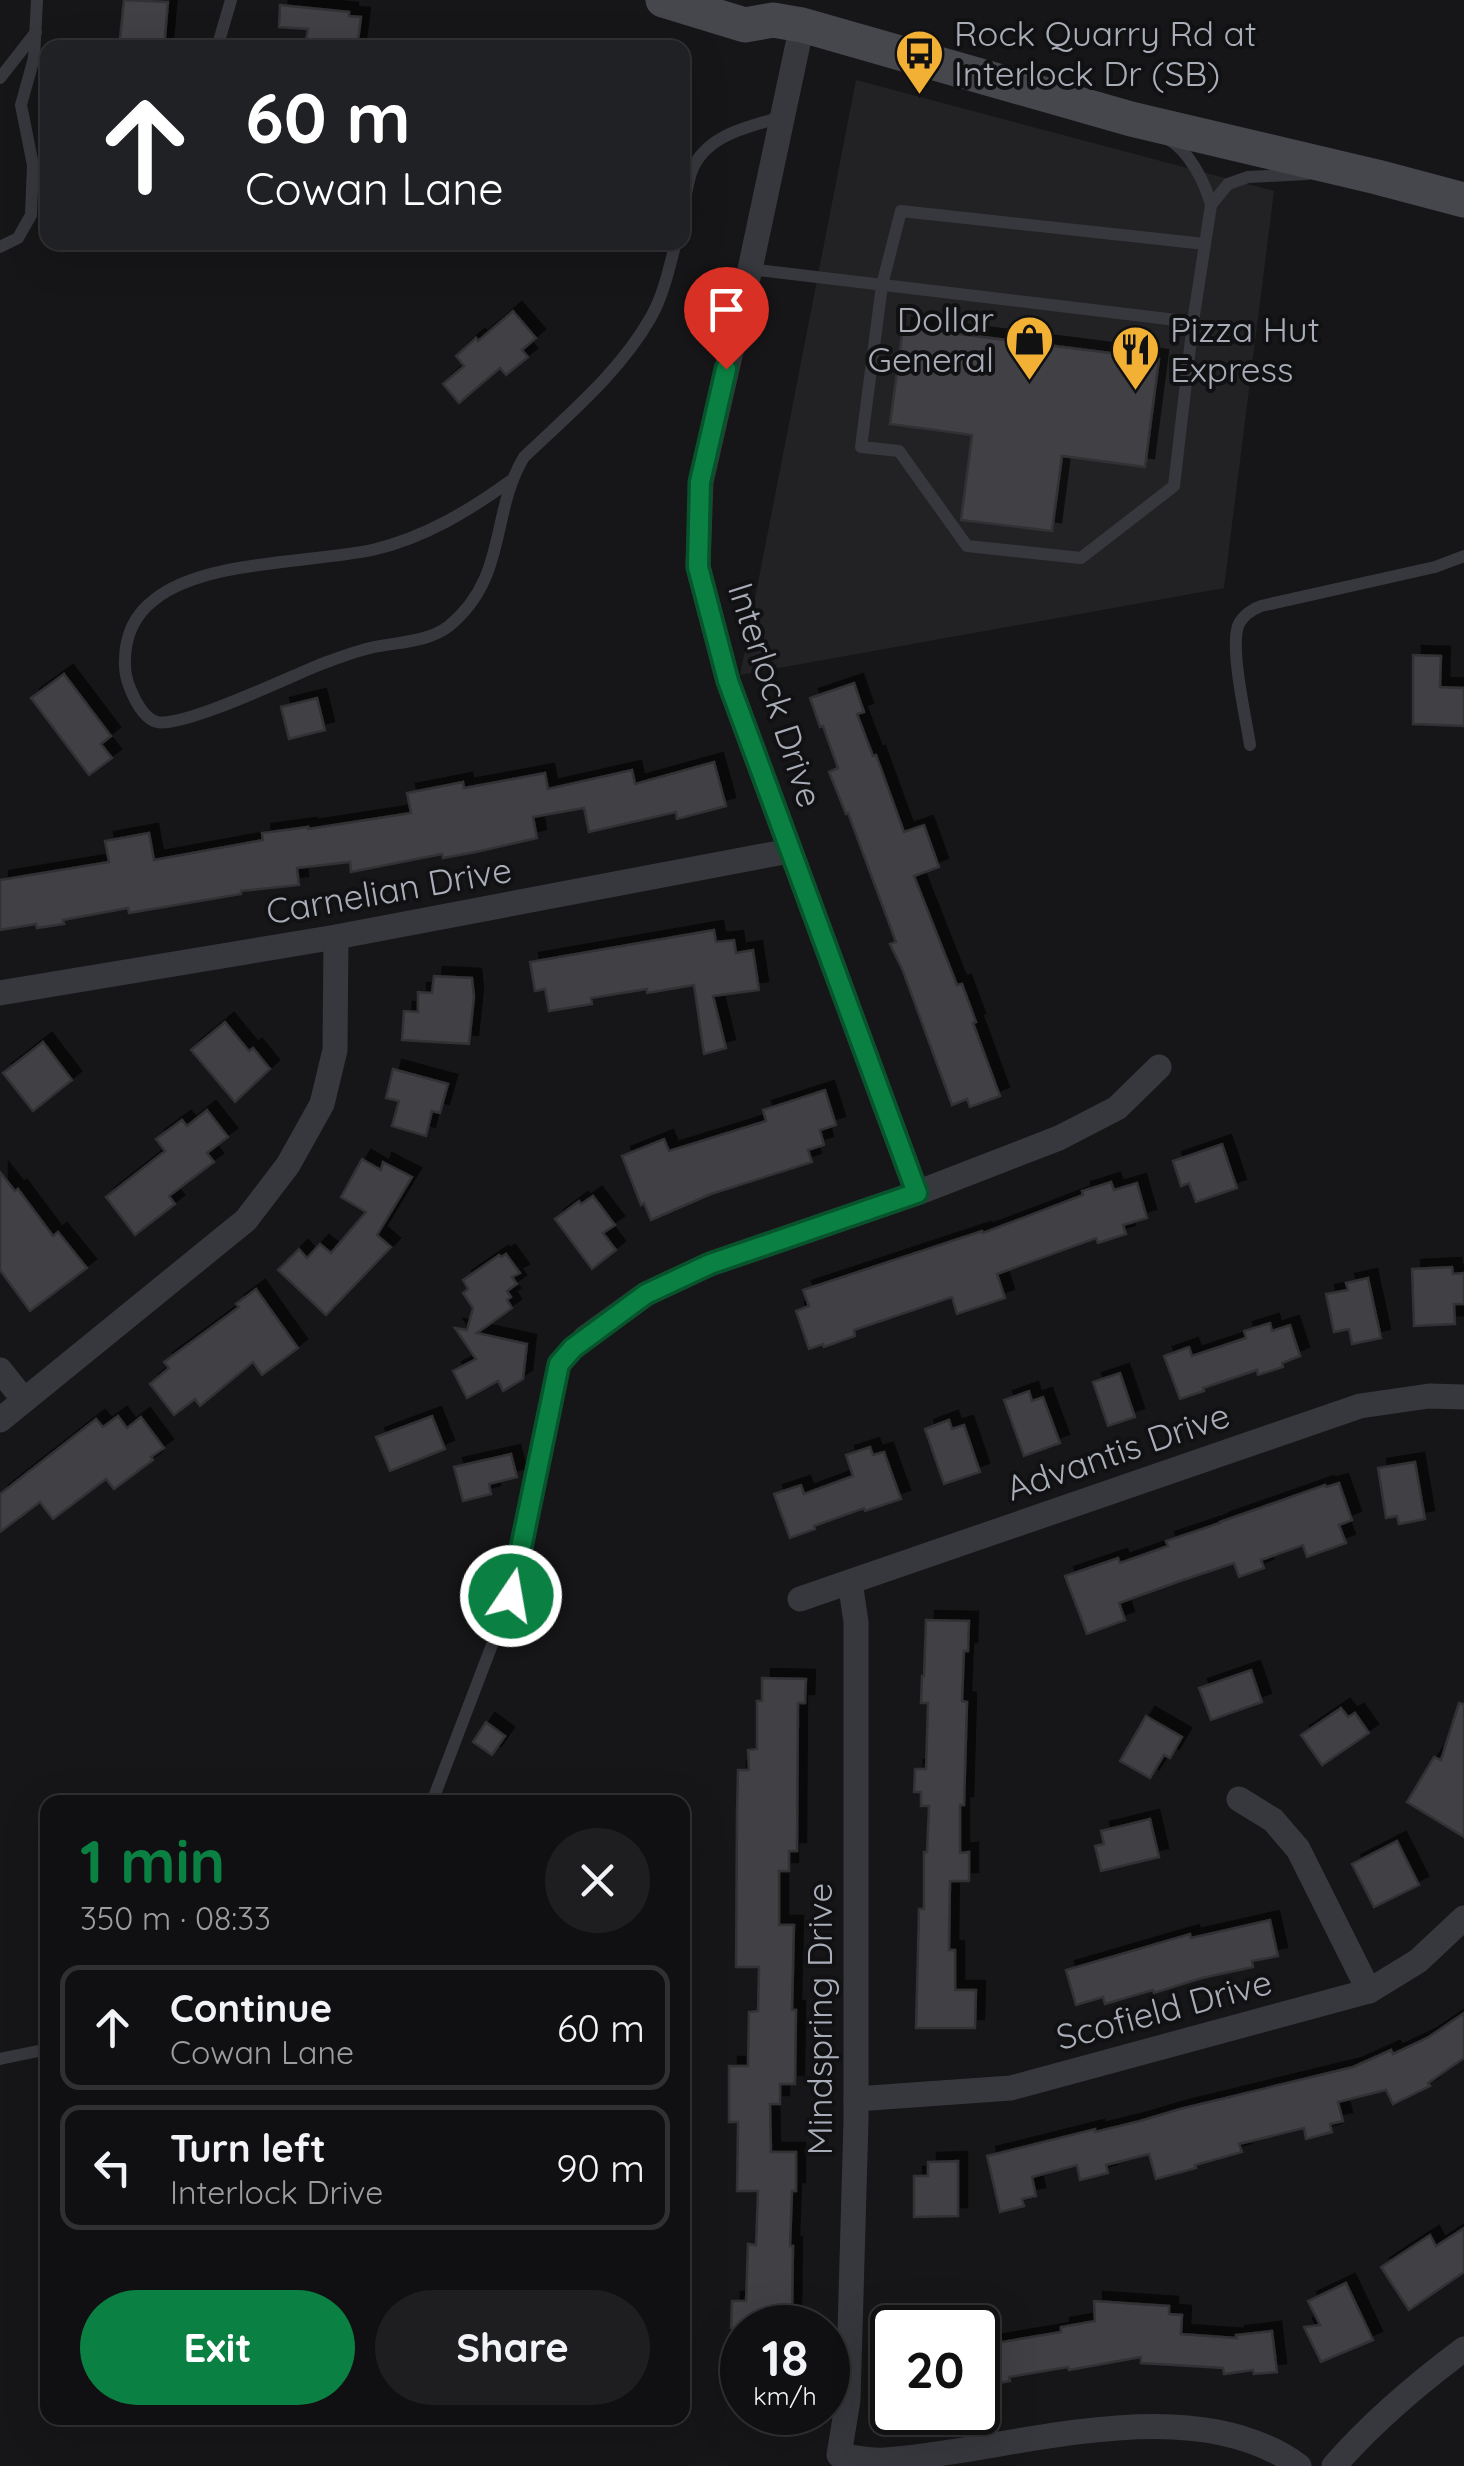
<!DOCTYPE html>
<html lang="en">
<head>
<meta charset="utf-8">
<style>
  :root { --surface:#101012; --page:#1e1e20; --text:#f1f3f6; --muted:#9c9d9f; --line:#303032; --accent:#0b8043 }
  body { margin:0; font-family:Quicksand,sans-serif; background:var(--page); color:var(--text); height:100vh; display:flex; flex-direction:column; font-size:38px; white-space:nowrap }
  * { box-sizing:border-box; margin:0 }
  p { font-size:32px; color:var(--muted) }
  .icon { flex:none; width:55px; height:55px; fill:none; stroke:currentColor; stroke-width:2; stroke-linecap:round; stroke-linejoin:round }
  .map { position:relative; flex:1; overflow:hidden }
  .panel { position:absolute; left:40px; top:1795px; width:650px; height:630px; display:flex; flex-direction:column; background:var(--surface); border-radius:20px; box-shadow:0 10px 40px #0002,0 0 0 2px var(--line) }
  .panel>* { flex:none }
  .guide { position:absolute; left:40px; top:40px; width:650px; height:210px; border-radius:20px; box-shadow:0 10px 40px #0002,0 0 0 2px var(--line); background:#202124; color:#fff; overflow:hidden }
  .speed { position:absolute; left:720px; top:2305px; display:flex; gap:20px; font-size:50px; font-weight:700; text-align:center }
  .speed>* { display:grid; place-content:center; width:130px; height:130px; border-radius:50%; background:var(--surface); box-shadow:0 10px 40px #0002,0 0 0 2px var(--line); line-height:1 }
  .speed small { font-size:25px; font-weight:400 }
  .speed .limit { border:5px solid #111; border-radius:15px; background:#fff; color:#111 }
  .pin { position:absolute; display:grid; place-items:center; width:85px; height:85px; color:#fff; margin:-102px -42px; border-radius:50% 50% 50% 0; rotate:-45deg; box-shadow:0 0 10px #0007 }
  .pin .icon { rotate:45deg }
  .me { position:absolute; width:110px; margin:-55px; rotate:12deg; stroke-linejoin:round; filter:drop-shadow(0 0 8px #0008) }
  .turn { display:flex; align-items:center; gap:35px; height:210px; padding:0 40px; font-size:45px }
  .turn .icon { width:130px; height:130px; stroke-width:2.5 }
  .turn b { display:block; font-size:70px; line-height:85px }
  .round { display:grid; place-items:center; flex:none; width:105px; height:105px; border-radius:52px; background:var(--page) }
  .head { display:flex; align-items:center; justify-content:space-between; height:170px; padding:0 40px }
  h1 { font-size:60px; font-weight:700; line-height:75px; color:var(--accent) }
  .cta { display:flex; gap:20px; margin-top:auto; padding:20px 40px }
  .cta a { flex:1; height:115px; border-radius:60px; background:var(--accent); color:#fff; font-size:40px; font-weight:700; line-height:115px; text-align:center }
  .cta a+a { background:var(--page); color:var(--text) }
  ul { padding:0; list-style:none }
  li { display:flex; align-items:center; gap:30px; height:125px; margin:0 20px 15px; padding:0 20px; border:5px solid var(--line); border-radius:20px }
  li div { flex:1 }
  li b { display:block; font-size:38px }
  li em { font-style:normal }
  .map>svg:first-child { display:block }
</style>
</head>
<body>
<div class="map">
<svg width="1464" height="2466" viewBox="0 0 1464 2466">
  <defs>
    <filter id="shadow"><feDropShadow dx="9" dy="-9" stdDeviation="0" flood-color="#0009"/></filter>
  </defs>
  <rect width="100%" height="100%" fill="#161618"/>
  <polygon fill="#222225" points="856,80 1274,191 1224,588 740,675"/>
  <g fill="#404145" stroke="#303034" stroke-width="2.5" filter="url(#shadow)">
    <polygon points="124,0 168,2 164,48 119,48"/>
    <polygon points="280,5 349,12 349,16 361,17 357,48 343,48 306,40 308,29 279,27"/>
    <polygon points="513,311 536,338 522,350 528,357 506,375 500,368 459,403 443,384 464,366 456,356 476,338 478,341"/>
    <polygon points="903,327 1159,359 1145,467 1062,456 1052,531 961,520 972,435 890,424"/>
    <polygon points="1413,655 1441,656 1440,687 1464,688 1464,726 1413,724"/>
    <polygon points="64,674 111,736 101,744 112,758 89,775 31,698"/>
    <polygon points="854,683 864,712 857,714 873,756 876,755 904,832 924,825 939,867 914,876 957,985 962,984 976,1022 973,1023 1000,1096 970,1107 967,1099 952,1105 903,971 890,944 896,942 848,813 846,814 829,772 838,768 823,726 820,727 810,698"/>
    <polygon points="317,698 325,730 289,739 281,707"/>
    <polygon points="714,762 726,806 677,819 676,812 589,832 584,808 533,817 537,838 476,852 443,858 442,854 351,872 350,862 297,868 299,885 241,891 241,894 129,913 128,908 63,920 64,924 37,928 36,924 0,930 0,880 109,862 105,841 149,833 154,860 263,840 262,833 308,827 308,829 411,813 407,793 463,782 464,788 545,773 548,789 632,770 635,784"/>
    <polygon points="714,930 716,942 734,940 736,953 753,950 759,990 713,996 726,1048 704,1054 694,985 647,993 647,989 591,998 592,1004 549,1011 545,989 535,991 530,962"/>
    <polygon points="434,976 472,978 474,997 469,1044 402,1040 404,1011 418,1012 418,992 432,993"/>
    <polygon points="225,1022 249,1051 253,1048 270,1069 235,1102 191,1050"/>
    <polygon points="43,1042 72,1080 33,1111 3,1073"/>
    <polygon points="393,1069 448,1084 440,1113 432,1111 426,1136 392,1126 399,1101 386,1098"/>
    <polygon points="825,1090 836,1125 820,1130 824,1145 808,1150 812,1162 711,1194 651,1220 644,1203 641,1205 622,1156 664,1139 669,1151 766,1121 763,1110"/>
    <polygon points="207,1110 228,1137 207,1153 214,1162 169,1196 175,1204 135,1235 106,1197 165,1151 156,1139 182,1120 187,1126"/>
    <polygon points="1222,1144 1237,1188 1196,1202 1189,1183 1181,1186 1173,1161"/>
    <polygon points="362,1159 381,1170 383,1162 412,1177 377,1235 391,1247 326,1315 278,1270 299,1249 307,1258 320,1244 331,1253 366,1212 341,1197"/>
    <polygon points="0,1172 15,1191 18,1189 53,1236 58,1232 87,1268 30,1311 0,1270"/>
    <polygon points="1111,1182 1114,1190 1137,1183 1147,1218 1123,1225 1126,1234 1098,1243 1096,1238 997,1274 1005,1298 957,1314 952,1297 854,1330 855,1336 824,1347 823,1344 809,1349 796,1311 809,1306 803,1290 982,1231 983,1233 1083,1195 1082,1191"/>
    <polygon points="593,1196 615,1225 603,1233 616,1250 592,1269 555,1219 579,1201 581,1204"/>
    <polygon points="506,1254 520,1273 512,1277 517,1284 507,1291 511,1297 507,1300 512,1308 477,1333 527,1344 523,1379 503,1391 498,1381 467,1398 453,1371 476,1359 455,1328 467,1330 473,1308 463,1293 468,1289 463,1280 499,1255 501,1257"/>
    <polygon points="1452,1267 1453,1274 1464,1273 1464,1304 1454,1304 1455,1324 1414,1326 1412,1269"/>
    <polygon points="1368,1278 1381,1338 1352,1344 1349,1329 1334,1332 1326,1294 1348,1290 1346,1283"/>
    <polygon points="256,1289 298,1348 262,1375 253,1362 200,1406 195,1399 174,1415 150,1384 169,1368 164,1362 239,1307 236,1304"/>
    <polygon points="1270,1323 1272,1331 1290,1325 1300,1356 1282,1363 1283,1367 1258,1375 1257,1370 1203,1388 1204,1391 1180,1399 1164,1356 1189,1347 1192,1356 1246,1338 1244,1331"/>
    <polygon points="1120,1373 1135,1417 1108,1426 1093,1382"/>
    <polygon points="1029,1391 1032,1401 1043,1397 1060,1443 1024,1456 1004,1400"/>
    <polygon points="118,1416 127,1428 141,1417 164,1448 151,1457 153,1460 114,1489 106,1479 53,1519 40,1502 0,1532 0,1494 96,1419 103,1427"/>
    <polygon points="432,1416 445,1449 390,1471 376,1437"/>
    <polygon points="949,1420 952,1429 964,1425 980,1472 944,1484 925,1429"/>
    <polygon points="870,1447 873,1455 884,1452 901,1499 865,1511 864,1508 814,1526 815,1529 790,1538 774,1494 801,1485 804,1494 853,1476 846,1455"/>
    <polygon points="511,1454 517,1477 489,1484 491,1494 463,1501 454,1467"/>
    <polygon points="1415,1462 1425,1519 1399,1524 1397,1516 1386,1518 1378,1468"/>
    <polygon points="1339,1483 1352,1520 1339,1525 1346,1543 1307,1557 1303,1545 1261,1560 1264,1568 1239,1577 1234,1563 1183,1580 1119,1603 1125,1620 1087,1634 1065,1576 1118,1558 1120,1563 1168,1546 1166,1541 1220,1523 1220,1522 1325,1485 1326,1487"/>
    <polygon points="926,1620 969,1621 968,1651 964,1651 962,1701 967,1702 964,1805 960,1805 960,1853 969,1852 969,1881 950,1881 949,1950 955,1950 955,1990 976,1990 975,2028 916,2028 919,1909 924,1909 924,1852 927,1852 929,1806 921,1806 921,1792 914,1792 915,1769 926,1769 928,1703 921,1703 922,1676 924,1676"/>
    <polygon points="1251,1670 1262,1702 1211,1720 1199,1688"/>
    <polygon points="762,1678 806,1679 805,1703 798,1703 797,1851 789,1851 789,1871 779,1871 779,1925 794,1925 792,2010 796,2010 795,2084 780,2084 780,2104 770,2104 771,2152 796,2152 796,2191 792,2191 790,2246 793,2246 792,2317 783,2317 783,2328 731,2328 732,2301 746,2301 748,2244 756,2245 758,2191 737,2191 738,2122 729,2122 729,2066 748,2066 749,2012 758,2011 759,1967 736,1967 737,1811 738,1770 749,1770 748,1750 757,1749 757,1701 762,1701"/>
    <polygon points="1459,1703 1464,1704 1464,1837 1407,1802 1434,1757 1441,1760"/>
    <polygon points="1341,1708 1348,1717 1355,1713 1369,1733 1322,1765 1301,1735"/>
    <polygon points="1146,1716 1182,1737 1170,1758 1164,1755 1150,1778 1120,1761"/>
    <polygon points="486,1722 505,1736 492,1755 473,1742"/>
    <polygon points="1150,1819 1159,1857 1101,1871 1095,1846 1104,1844 1101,1831"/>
    <polygon points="1397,1841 1419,1885 1374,1907 1352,1864"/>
    <polygon points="1270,1920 1278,1956 1252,1961 1253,1967 1202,1978 1154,1993 1153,1990 1105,2004 1103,1997 1076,2005 1066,1970 1190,1934 1191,1938"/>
    <polygon points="1464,2013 1464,2058 1428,2083 1430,2086 1393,2104 1386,2090 1338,2102 1343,2121 1330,2124 1332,2132 1306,2139 1304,2128 1239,2144 1242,2152 1195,2165 1196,2168 1156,2179 1149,2154 1106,2165 1108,2173 1080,2180 1077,2165 1032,2177 1036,2196 1022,2199 1024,2206 1000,2212 987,2156 1095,2129 1095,2132 1140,2121 1180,2109 1353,2067 1391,2050 1393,2054 1427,2038"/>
    <polygon points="958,2161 958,2216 914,2217 914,2176 928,2176 928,2162"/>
    <polygon points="1464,2228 1464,2272 1409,2310 1381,2267 1430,2235 1436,2246"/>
    <polygon points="1346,2283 1373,2340 1321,2362 1304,2327 1320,2325 1308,2301"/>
    <polygon points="1094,2301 1169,2306 1169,2314 1182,2315 1181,2334 1237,2338 1236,2335 1272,2331 1277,2372 1254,2374 1253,2370 1224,2374 1223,2368 1141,2363 1141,2357 1069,2370 1068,2367 1009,2377 1010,2381 987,2385 979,2346 1061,2332 1061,2327 1095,2321"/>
  </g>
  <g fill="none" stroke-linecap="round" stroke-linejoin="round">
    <g stroke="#37383d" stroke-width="12">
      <polyline points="37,0 34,58 48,64"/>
      <polyline points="217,48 231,0"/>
      <polyline points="0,78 36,32"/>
      <polyline points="1211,205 1228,184 1248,177 1307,174"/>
      <path d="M682 213C685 200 687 186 691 173 704 135 748 127 782 117"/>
      <polyline points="0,247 18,238 31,215 33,165 21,105 34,58"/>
      <path d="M750 269 1193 322 1211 205C1205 182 1189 151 1168 139"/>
      <polyline points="1193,322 1174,486 1081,558 967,546 899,451 861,447 882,285 901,211 1205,244"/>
      <path d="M513 479C470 510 425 538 372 550 310 563 203 560 154 600 133 616 124 639 125 666 125 682 140 718 157 722 183 728 289 677 319 665 335 659 353 652 370 648 395 642 427 643 449 626 508 578 490 513 524 457 569 414 620 372 651 317 664 294 669 268 676 242"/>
      <path d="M1250 745C1246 718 1230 650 1238 626 1242 616 1251 610 1261 606L1435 567 1464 556"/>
      <polyline points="432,1802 511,1595 559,1364 573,1348 585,1338"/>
      <polyline points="0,2059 48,2049"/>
    </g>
    <g stroke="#37383d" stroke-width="25">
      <polyline points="802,25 750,269 701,482 698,567 728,681 917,1193"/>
      <polyline points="0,993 336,937 789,851"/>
      <polyline points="585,1338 646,1294 710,1264 917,1193 1059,1138 1117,1108 1159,1067"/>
      <polyline points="0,1370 24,1400"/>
      <polyline points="0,1420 246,1220 288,1165 322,1104 335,1050 336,937"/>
      <path d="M850 1582 856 1622V2121L848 2400 839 2455C853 2457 870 2461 885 2460 1010 2452 1188 2385 1299 2466"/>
      <polyline points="800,1599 1360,1406 1429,1396 1464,1397"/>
      <polyline points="1239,1799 1273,1820 1298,1849 1369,1991"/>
      <polyline points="856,2099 1011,2088 1369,1991 1418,1961 1464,1918"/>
      <path d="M1334 2466C1373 2421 1417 2384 1464 2349"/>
    </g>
    <polyline stroke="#45474d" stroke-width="35" points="663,0 745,25 773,20 802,25 1131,119 1377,177 1464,200"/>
  </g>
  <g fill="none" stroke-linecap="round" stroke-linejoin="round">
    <defs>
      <polyline id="route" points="511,1596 559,1364 573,1348 646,1294 710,1264 917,1193 728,681 698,567 700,482 726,369"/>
    </defs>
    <use href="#route" stroke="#07532c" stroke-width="25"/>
    <use href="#route" stroke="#0b8043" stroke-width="18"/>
  </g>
  <defs>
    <symbol id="bus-pin" viewBox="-11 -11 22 30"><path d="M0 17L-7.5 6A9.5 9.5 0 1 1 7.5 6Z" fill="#f2b134" stroke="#111113"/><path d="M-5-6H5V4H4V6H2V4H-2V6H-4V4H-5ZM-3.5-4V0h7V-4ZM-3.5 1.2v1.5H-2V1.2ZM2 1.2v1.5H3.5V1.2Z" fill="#111"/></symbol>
    <symbol id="shop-pin" viewBox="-11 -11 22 30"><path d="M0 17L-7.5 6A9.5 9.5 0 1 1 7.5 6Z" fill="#f2b134" stroke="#111113"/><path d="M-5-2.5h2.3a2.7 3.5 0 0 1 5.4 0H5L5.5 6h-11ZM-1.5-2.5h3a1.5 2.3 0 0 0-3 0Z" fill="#111"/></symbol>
    <symbol id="restaurant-pin" viewBox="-11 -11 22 30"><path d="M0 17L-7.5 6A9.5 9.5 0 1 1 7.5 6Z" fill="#f2b134" stroke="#111113"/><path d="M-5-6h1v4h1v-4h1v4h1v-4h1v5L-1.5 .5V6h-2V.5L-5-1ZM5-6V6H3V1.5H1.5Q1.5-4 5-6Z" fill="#111"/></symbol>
  </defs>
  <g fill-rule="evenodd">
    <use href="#bus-pin" x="892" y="26" width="55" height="75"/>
    <use href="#shop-pin" x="1002" y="312" width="55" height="75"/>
    <use href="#restaurant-pin" x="1108" y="322" width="55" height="75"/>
  </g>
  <g text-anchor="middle" stroke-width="8" stroke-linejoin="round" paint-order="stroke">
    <g font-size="35" fill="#a8adb8" stroke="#111113" text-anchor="start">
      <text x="954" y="46">Rock Quarry Rd at<tspan x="954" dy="40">Interlock Dr (SB)</tspan></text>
      <text x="994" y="332" text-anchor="end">Dollar<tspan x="994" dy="40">General</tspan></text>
      <text x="1170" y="342">Pizza Hut<tspan x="1170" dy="40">Express</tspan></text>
    </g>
    <g font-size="35" fill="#a8adb8" stroke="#111113">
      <text transform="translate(775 695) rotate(72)" y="12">Interlock Drive</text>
      <text transform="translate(389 891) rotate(-10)" y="12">Carnelian Drive</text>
      <text transform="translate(1118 1452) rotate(-19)" y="12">Advantis Drive</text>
      <text transform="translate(1164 2010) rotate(-15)" y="12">Scofield Drive</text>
      <text transform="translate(820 2019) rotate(-90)" y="12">Mindspring Drive</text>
    </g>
  </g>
</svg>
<div class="speed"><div>18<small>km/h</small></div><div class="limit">20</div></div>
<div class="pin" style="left:726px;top:369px;background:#d93025"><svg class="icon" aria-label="arrive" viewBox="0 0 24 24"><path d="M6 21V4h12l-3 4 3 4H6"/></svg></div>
<svg class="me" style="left:511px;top:1596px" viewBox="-20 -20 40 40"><circle r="17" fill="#0b8043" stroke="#fff" stroke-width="3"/><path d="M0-11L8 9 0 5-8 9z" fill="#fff"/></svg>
<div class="guide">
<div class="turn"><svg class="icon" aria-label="ahead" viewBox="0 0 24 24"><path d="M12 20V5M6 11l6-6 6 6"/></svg><div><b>60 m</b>Cowan Lane</div></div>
</div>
<section class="panel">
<div class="head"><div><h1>1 min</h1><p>350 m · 08:33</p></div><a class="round"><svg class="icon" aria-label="close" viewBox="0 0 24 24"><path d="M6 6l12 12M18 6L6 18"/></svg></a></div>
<ul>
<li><svg class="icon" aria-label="ahead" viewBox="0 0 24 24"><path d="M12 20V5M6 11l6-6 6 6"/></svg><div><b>Continue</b><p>Cowan Lane</p></div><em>60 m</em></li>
<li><svg class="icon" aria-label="left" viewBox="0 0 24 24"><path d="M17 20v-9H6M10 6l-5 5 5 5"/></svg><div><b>Turn left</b><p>Interlock Drive</p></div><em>90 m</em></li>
</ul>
<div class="cta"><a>Exit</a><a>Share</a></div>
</section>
</div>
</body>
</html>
